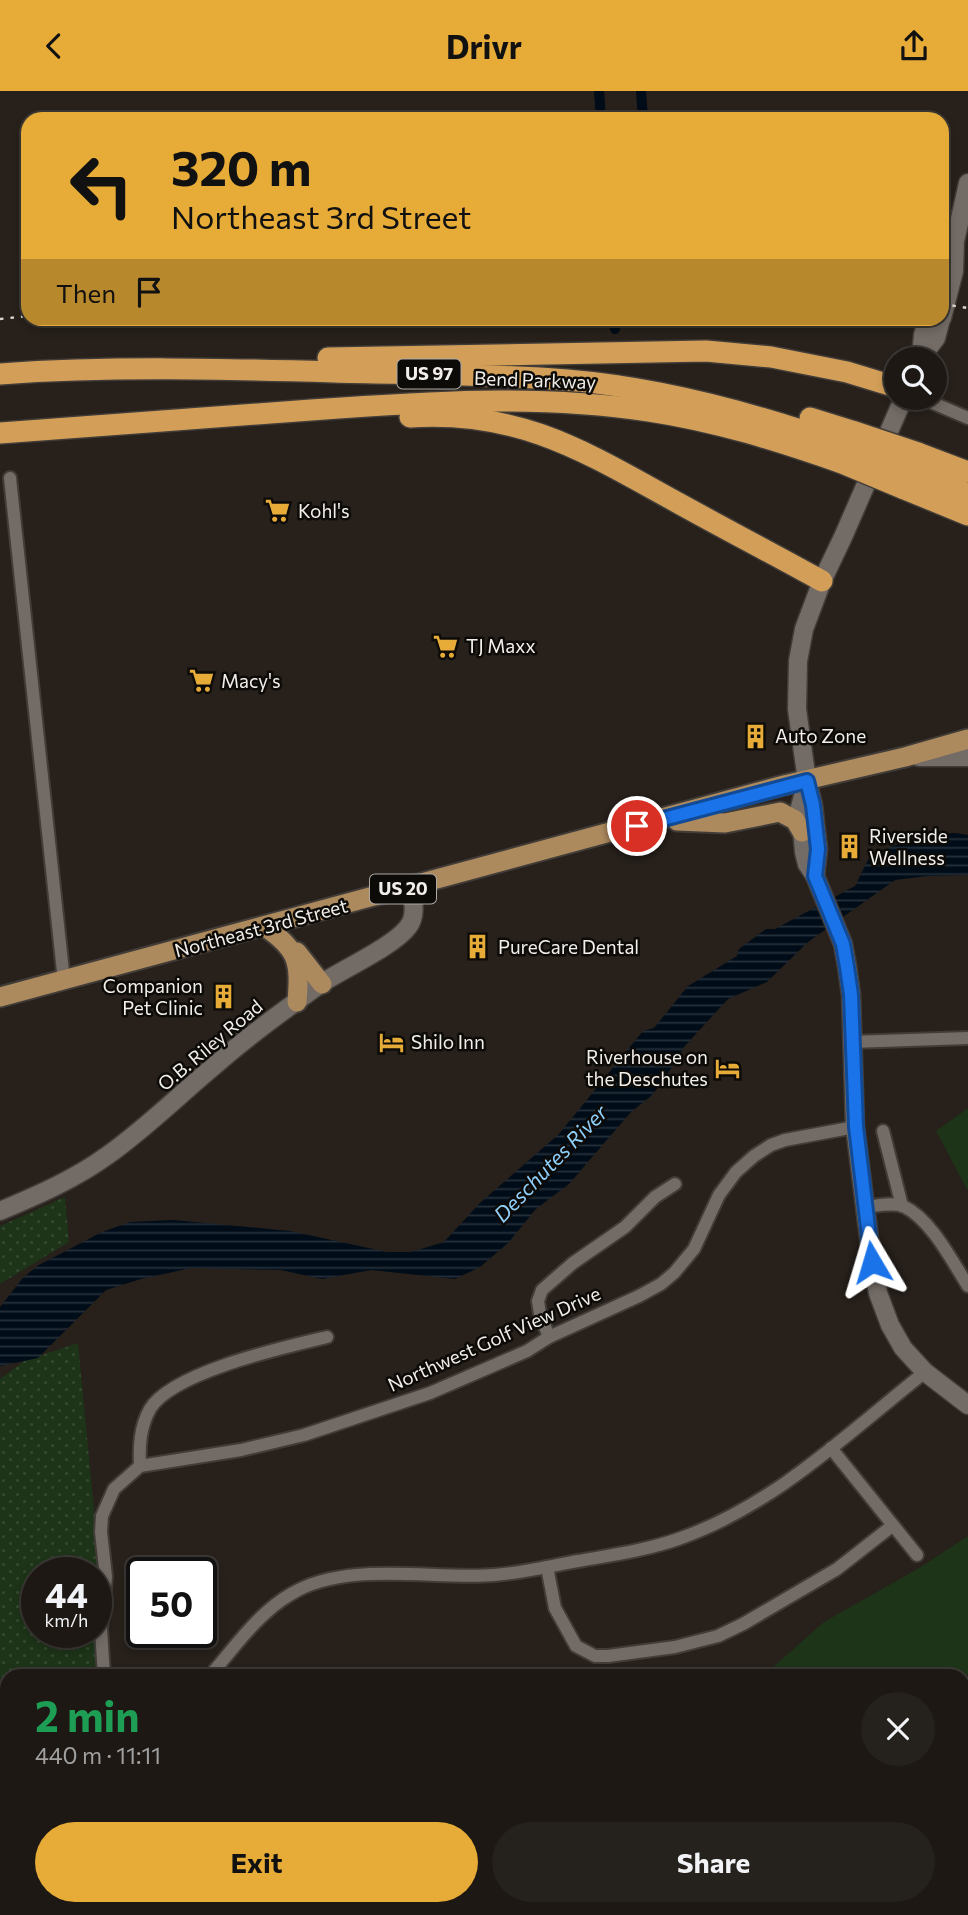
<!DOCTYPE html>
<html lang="en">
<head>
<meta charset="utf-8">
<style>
  :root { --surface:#1d1814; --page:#25211d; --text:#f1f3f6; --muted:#a0a0a0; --line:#3b3734; --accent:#e7ac37 }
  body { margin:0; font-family:Commissioner,sans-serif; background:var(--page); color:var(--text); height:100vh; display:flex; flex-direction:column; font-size:26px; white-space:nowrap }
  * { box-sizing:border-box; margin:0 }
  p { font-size:23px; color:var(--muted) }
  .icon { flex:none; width:38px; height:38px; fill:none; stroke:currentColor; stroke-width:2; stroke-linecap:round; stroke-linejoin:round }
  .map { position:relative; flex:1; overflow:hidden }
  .details { position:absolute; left:0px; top:1578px; width:970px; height:247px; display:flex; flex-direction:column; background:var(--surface); border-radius:21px 21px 0 0; box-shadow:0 4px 10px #0003,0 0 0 2px var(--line) }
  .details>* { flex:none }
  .guide { position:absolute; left:21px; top:21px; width:928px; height:214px; border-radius:21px; box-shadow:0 4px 10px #0003,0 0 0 2px var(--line); background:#e7ac37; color:#111; overflow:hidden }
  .buttons { position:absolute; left:884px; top:256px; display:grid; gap:14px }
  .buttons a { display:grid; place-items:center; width:63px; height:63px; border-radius:50%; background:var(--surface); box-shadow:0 4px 10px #0003,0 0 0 2px var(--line); font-size:35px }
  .speed { position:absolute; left:21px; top:1466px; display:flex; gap:14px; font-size:35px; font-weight:700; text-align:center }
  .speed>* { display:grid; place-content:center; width:91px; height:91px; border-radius:50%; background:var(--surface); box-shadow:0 4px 10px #0003,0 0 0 2px var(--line); line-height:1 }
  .speed small { font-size:18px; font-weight:400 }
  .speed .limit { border:4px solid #111; border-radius:10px; background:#fff; color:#111 }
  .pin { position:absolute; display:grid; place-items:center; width:60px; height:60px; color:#fff; margin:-30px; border:4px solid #fff; border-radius:50%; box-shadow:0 2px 7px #0007 }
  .me { position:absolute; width:77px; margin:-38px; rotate:353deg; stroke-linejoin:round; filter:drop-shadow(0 0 5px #0008) }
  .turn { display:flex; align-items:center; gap:24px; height:147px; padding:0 35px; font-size:32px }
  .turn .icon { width:91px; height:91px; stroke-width:2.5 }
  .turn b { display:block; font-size:49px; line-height:60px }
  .then { display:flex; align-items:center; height:66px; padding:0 35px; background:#0003; gap:14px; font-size:26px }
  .round { display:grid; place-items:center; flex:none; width:74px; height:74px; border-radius:37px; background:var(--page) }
  .overview { display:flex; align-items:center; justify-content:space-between; height:119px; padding:0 35px }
  h1 { font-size:42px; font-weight:700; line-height:52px; color:#1e9e55 }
  .action { display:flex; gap:14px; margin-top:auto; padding:14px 35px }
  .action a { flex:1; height:80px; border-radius:42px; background:var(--accent); color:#111; font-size:28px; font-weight:700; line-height:80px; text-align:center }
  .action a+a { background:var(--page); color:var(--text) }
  header { display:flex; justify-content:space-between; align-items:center; height:91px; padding:0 35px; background:var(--accent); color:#111; font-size:32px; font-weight:700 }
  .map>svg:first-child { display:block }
</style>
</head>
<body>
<header><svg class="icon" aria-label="back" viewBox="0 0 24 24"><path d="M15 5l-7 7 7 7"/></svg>Drivr<svg class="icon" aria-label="share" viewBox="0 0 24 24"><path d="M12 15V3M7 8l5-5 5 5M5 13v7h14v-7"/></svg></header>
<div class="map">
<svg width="968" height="1824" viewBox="0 0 968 1824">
  <defs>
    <pattern id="park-dots" width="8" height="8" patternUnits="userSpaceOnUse" patternTransform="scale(1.75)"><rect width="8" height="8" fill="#1d3418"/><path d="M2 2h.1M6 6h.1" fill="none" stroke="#33482e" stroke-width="1.8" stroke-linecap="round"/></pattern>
    <pattern id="water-rules" width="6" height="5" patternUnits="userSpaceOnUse" patternTransform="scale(1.75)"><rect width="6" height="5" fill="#000c18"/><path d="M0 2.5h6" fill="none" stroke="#26303a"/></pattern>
  </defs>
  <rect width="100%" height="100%" fill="#27201b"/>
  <g fill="#1d3418">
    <polygon points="968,1017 968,1100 936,1040"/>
    <polygon points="968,1445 968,1583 963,1588 962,1586 763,1585 824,1531 919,1477"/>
  </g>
  <g fill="url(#park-dots)" fill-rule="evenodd">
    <polygon points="65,1106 69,1151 0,1193 0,1135"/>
    <path d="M78 1252 110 1585 7 1586V1818H131L132 1824H0V1288L24 1270ZM37 1482H96V1542H37Z"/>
  </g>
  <polygon fill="url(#water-rules)" points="955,742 968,744 968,784 927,785 895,789 808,851 767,891 728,908 684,956 662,992 651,1005 631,1021 569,1093 536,1118 508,1152 480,1176 455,1188 371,1179 322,1188 281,1179 191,1177 141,1188 106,1199 38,1267 0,1275 0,1216 22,1188 37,1175 102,1141 130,1131 174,1129 290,1140 387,1161 411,1161 444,1151 480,1112 559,1043 643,940 654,937 688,895 737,865 739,858 766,838 775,838 855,795 871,763 904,751 921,750 934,743"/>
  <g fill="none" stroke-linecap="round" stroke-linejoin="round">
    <g stroke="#000c18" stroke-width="10">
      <polyline points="599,0 601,28"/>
      <polyline points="641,0 643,28"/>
      <polyline points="613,228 615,238"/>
    </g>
    <defs>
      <g id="street">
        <polyline points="919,306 968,327"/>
        <polyline points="10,387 64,890"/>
        <polyline points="851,951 968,947"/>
        <polyline points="883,1040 902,1115"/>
        <path d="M865 1116C876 1115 892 1111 903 1115 931 1128 952 1170 968 1195"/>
        <polyline points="549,1246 540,1223 538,1210 542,1199 573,1172 625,1136 655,1106 675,1093"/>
        <polyline points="831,1357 917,1464"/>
        <path d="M140 1375C139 1355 140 1336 150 1318 172 1281 285 1256 327 1246"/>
        <polyline points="547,1476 555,1517 576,1555 595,1565 608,1565 675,1556 718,1545 743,1533 837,1478 892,1435"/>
        <polyline points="104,1586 101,1538 106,1486 101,1441 102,1425 114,1398 140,1375 241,1359 304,1344 430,1302 527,1260 549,1246 639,1205 661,1193 674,1182 694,1158 719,1104 736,1081 754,1065 771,1054 785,1049 855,1036"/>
        <path d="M209 1586C234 1557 258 1522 291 1503 347 1469 432 1489 494 1484 522 1482 550 1475 578 1470 612 1464 648 1459 681 1447 776 1413 848 1342 925 1281"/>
        <polyline points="962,1731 968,1728"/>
        <polyline points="967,1794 968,1793"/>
        <polyline points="731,1818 750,1818"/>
        <polyline points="340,1824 356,1818"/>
      </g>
      <g id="secondary">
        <polyline points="942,227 954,180 955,150 968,92"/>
        <polyline points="921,265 923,244 928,228"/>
        <polyline points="920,268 936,247 941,228"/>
        <polyline points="919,666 968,666"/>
        <polyline points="807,690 800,716 804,761 807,773 815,785 843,853 847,875 851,904 855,1036 872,1171 878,1202 890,1234 903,1257 925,1281 968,1314"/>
        <polyline points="815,785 818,758 813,714 807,690 797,618 798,570 804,538 822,490 843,446 904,306"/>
        <path d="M0 1120C38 1104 75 1088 108 1064 146 1037 178 1005 214 975 247 946 283 920 319 894 341 879 394 855 408 836 417 825 413 809 411 795"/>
      </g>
      <g id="primary">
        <polyline points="677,730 725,732 780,721 795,729 802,741"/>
        <path d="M265 836C299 859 300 872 297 911"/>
        <polyline points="297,861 322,893"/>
        <polyline points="0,906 784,694 905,666 968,648"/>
      </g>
      <g id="highway">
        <polyline points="328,267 706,260 771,266 847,281 896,296"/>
        <path d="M0 283C111 275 223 278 334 281 411 283 489 283 567 289 664 297 758 323 850 356"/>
        <path d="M410 326C522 319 587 362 680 413 727 439 775 464 822 490"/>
        <polyline points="810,327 855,341"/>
        <path d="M0 342C104 334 207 327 311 319 424 311 537 303 649 320 716 330 779 350 842 372"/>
        <polyline points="918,362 968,381"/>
        <polyline points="910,379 968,403"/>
        <polyline points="902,397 968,424"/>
      </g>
    </defs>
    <use href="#street" stroke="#413c38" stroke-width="16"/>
    <use href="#secondary" stroke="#413c38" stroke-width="21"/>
    <use href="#primary" stroke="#413c38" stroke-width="23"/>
    <use href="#highway" stroke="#413c38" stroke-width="24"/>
    <use href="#street" stroke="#736b65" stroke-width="12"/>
    <use href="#secondary" stroke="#736b65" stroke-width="18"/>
    <use href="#primary" stroke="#ad8a5d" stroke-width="19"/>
    <use href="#highway" stroke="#d39f58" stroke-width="21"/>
    <g stroke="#d9d5d1" stroke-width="2.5" stroke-dasharray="3.5 7" stroke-linecap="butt">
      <polyline points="942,213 968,217"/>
      <polyline points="0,228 28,225"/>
    </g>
    <defs>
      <g id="highway-bridge">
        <polyline points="855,341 918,362"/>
        <polyline points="850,356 910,379"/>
        <polyline points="842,372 902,397"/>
      </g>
    </defs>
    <use href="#highway-bridge" stroke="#413c38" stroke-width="24" stroke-linecap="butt"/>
    <use href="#highway-bridge" stroke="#d39f58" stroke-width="21"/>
  </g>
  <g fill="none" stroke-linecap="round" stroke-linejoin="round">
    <defs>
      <polyline id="route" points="637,735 807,690 813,714 818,758 815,785 843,853 847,876 851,904 856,1036 872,1171"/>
    </defs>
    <use href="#route" stroke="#114b97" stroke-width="18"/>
    <use href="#route" stroke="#1a73e8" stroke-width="12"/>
  </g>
  <defs>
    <symbol id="supermarket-bare" viewBox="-9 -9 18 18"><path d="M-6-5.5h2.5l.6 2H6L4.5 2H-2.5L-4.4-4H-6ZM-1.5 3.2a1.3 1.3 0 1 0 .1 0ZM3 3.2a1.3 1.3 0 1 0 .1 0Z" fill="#e7ac37" stroke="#0d0b08" stroke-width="2.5" paint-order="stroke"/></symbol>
    <symbol id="building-bare" viewBox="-9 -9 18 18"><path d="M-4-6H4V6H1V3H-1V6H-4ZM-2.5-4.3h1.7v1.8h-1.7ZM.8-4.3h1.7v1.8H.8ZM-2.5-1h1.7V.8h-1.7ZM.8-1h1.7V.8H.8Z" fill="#e7ac37" stroke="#0d0b08" stroke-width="2.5" paint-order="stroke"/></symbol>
    <symbol id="hotel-bare" viewBox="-9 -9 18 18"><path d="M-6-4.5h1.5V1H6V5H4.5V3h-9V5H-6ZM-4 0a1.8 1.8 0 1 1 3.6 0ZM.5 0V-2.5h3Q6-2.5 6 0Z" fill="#e7ac37" stroke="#0d0b08" stroke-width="2.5" paint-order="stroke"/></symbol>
  </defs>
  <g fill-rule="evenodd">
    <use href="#supermarket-bare" x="260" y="402" width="35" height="35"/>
    <use href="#supermarket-bare" x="428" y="538" width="35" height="35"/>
    <use href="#supermarket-bare" x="184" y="572" width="35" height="35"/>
    <use href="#building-bare" x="738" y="628" width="35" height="35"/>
    <use href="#building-bare" x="832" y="738" width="35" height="35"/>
    <use href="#building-bare" x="460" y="838" width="35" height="35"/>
    <use href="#building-bare" x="206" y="888" width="35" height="35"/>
    <use href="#hotel-bare" x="374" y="934" width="35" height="35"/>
    <use href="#hotel-bare" x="710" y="960" width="35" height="35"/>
  </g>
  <g text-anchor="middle" stroke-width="5" stroke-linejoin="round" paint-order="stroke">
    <g fill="#0d0b08" stroke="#adaaa6" stroke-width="2">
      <rect x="397.5" y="268.5" width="63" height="29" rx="5"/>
      <rect x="370" y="783.5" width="66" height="29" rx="5"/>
    </g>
    <g font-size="18" font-weight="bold" fill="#f2eeea">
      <text x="429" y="289">US 97</text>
      <text x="403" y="804">US 20</text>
    </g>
    <g font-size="19" fill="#f2eeea" stroke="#0d0b08">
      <text transform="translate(535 289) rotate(2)" y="7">Bend Parkway</text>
      <text transform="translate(261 837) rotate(-15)" y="7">Northeast 3rd Street</text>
      <text transform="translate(210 954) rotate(-40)" y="7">O.B. Riley Road</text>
      <text transform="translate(494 1248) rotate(-24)" y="7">Northwest Golf View Drive</text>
    </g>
    <g font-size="19" fill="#f2eeea" stroke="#0d0b08" text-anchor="start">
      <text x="298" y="427">Kohl's</text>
      <text x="466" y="562">TJ Maxx</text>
      <text x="221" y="597">Macy's</text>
      <text x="775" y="652">Auto Zone</text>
      <text x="869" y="752">Riverside<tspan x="869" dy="22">Wellness</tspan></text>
      <text x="498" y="863">PureCare Dental</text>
      <text x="203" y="902" text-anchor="end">Companion<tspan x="203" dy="22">Pet Clinic</tspan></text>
      <text x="411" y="958">Shilo Inn</text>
      <text x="708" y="973" text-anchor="end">Riverhouse on<tspan x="708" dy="22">the Deschutes</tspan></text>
    </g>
    <g font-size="21" font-style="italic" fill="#8ecffb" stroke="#0d0b08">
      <text transform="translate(551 1073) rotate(-46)" y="7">Deschutes River</text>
    </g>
  </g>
</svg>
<div class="buttons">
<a><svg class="icon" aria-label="search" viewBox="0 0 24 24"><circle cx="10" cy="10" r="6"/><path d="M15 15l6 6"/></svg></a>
</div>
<div class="speed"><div>44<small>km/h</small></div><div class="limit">50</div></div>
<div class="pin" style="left:637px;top:735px;background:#d93025"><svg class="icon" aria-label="arrive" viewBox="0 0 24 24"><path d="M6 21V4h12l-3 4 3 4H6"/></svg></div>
<svg class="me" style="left:872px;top:1171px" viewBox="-20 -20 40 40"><path d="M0-17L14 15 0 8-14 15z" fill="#1a73e8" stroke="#fff" stroke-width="4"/></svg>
<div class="guide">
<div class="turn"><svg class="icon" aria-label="left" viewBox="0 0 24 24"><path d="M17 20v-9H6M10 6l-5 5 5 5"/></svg><div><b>320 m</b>Northeast 3rd Street</div></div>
<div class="then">Then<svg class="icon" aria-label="arrive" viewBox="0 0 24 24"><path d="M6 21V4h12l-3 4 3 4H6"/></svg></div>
</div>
<section class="details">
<div class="overview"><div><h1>2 min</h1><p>440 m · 11:11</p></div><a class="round"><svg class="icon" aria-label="close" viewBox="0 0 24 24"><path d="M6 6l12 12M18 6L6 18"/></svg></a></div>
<div class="action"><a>Exit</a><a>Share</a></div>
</section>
</div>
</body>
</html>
